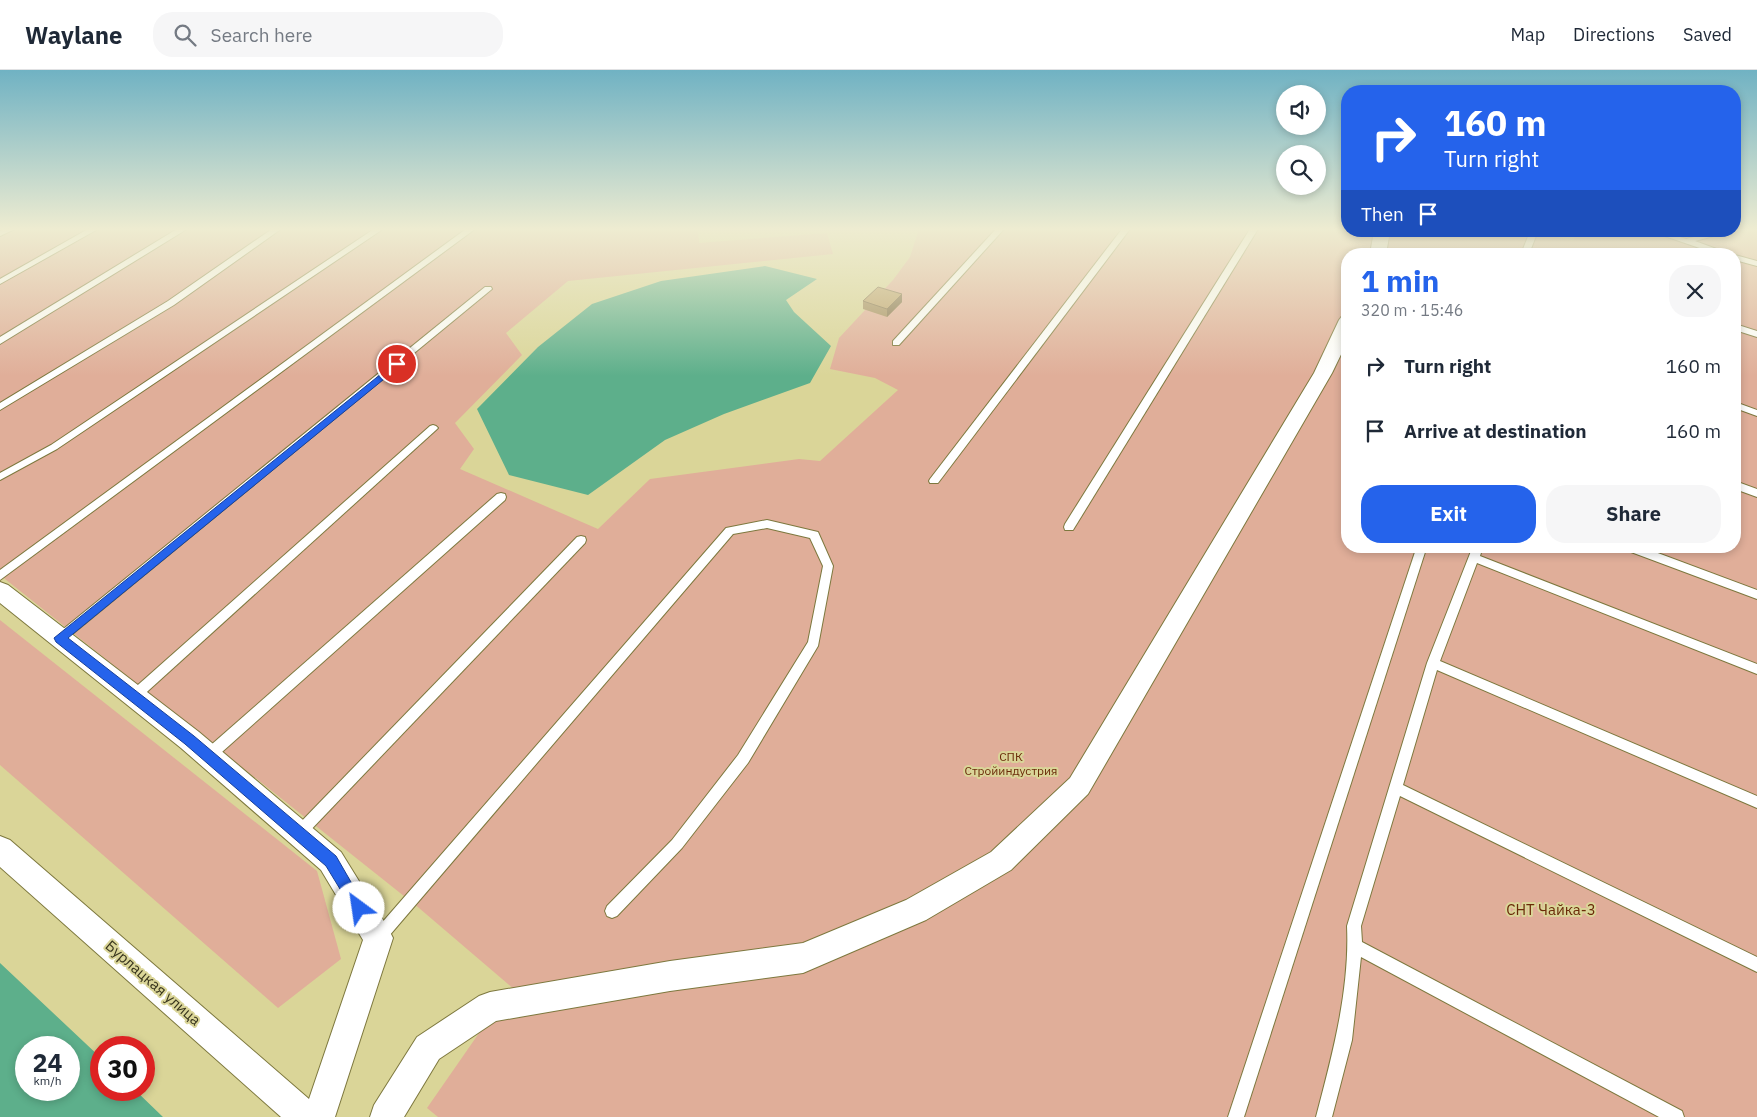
<!DOCTYPE html>
<html lang="en">
<head>
<meta charset="utf-8">
<style>
  :root { --surface:#fff; --page:#f6f6f7; --text:#1f2937; --muted:#747a83; --line:#e0e1e3; --accent:#2563eb }
  body { margin:0; font-family:"IBM Plex Sans",sans-serif; background:var(--page); color:var(--text); height:100vh; display:flex; flex-direction:column; font-size:19px; white-space:nowrap }
  * { box-sizing:border-box; margin:0 }
  p { font-size:16px; color:var(--muted) }
  .icon { flex:none; width:28px; height:28px; fill:none; stroke:currentColor; stroke-width:2; stroke-linecap:round; stroke-linejoin:round }
  .map { position:relative; flex:1; overflow:hidden }
  .side { position:absolute; left:1341px; top:178px; width:400px; height:305px; display:flex; flex-direction:column; background:var(--surface); border-radius:20px; box-shadow:0 2px 8px #0003 }
  .side>* { flex:none }
  .banner { position:absolute; left:1341px; top:15px; width:400px; height:152px; border-radius:20px; box-shadow:0 2px 8px #0003; background:#2563eb; color:#fff; overflow:hidden }
  .buttons { position:absolute; left:1276px; top:15px; display:grid; gap:10px }
  .buttons a { display:grid; place-items:center; width:50px; height:50px; border-radius:50%; background:var(--surface); box-shadow:0 2px 8px #0003; font-size:25px }
  .speed { position:absolute; left:15px; top:966px; display:flex; gap:10px; font-size:25px; font-weight:700; text-align:center }
  .speed>* { display:grid; place-content:center; width:65px; height:65px; border-radius:50%; background:var(--surface); box-shadow:0 2px 8px #0003; line-height:1 }
  .speed small { font-size:12px; font-weight:400 }
  .speed .limit { border:8px solid #d22; background:#fff; color:#111 }
  .pin { position:absolute; display:grid; place-items:center; width:42px; height:42px; color:#fff; margin:-21px; border:2px solid #fff; border-radius:50%; box-shadow:0 1px 5px #0007 }
  .me { position:absolute; width:55px; margin:-28px; rotate:329deg; stroke-linejoin:round; filter:drop-shadow(0 0 4px #0008) }
  .turn { display:flex; align-items:center; gap:18px; height:105px; padding:0 20px; font-size:22px }
  .turn .icon { width:65px; height:65px; stroke-width:2.5 }
  .turn b { display:block; font-size:35px; line-height:42px }
  .then { display:flex; align-items:center; height:48px; padding:0 20px; background:#0003; gap:10px; font-size:19px }
  .round { display:grid; place-items:center; flex:none; width:52px; height:52px; border-radius:20px; background:var(--page) }
  .summary { display:flex; align-items:center; justify-content:space-between; height:85px; padding:0 20px }
  h1 { font-size:30px; font-weight:700; line-height:38px; color:var(--accent) }
  .action { display:flex; gap:10px; margin-top:auto; padding:10px 20px }
  .action a { flex:1; height:58px; border-radius:20px; background:var(--accent); color:#fff; font-size:20px; font-weight:700; line-height:58px; text-align:center }
  .action a+a { background:var(--page); color:var(--text) }
  ul { padding:0; list-style:none }
  li { display:flex; align-items:center; gap:15px; height:65px; padding:0 20px }
  li div { flex:1 }
  li b { display:block; font-size:19px }
  li em { font-style:normal }
  header { display:flex; align-items:center; gap:30px; box-sizing:border-box; height:70px; padding:0 25px; background:var(--surface); border-bottom:1px solid var(--line) }
  header strong { font-size:24px }
  nav { display:flex; gap:28px; margin-inline-start:auto; font-size:18px }
  .search { width:350px; height:45px; background:var(--page); display:flex; align-items:center; gap:12px; box-sizing:border-box; padding:0 18px; border-radius:20px; color:var(--muted); font-size:19px }
  .map>svg:first-child { display:block }
</style>
</head>
<body>
<header>
<strong>Waylane</strong>
<div class="search"><svg class="icon" aria-label="search" viewBox="0 0 24 24"><circle cx="10" cy="10" r="6"/><path d="M15 15l6 6"/></svg>Search here</div>
<nav><a>Map</a><a>Directions</a><a>Saved</a></nav>
</header>
<div class="map">
<svg width="1757" height="1047" viewBox="0 0 1757 1047">
  <rect width="100%" height="100%" fill="#dad598"/>
  <g fill="#e0ae99" fill-rule="evenodd">
    <path d="M0 159H698L699 173 827 163 833 184 568 211 506 263 522 285 455 353 474 379 460 399 598 459 650 409 799 389 820 391 898 320 875 308 830 299 839 268 893 210 910 187 919 159 1528 161 1573 171 1577 161H1735V159H1757V1047H438L427 1038 486 953 515 920 419 838 0 505ZM1348 184H1735V476H1348Z"/>
    <polygon points="0,550 317,801 341,889 278,938 0,695"/>
  </g>
  <g fill="#5daf8b" fill-rule="evenodd">
    <polygon points="765,196 817,209 786,230 794,242 831,276 810,313 724,344 665,370 588,425 509,405 477,339 538,277 592,234 661,211"/>
    <path d="M0 893 101 988V1020H135L163 1047H0ZM26 978H69V1020H26Z"/>
  </g>
  <g fill="none" stroke-linecap="round" stroke-linejoin="round">
    <defs>
      <g id="service">
        <polygon points="4,159 15,159 0,166 0,161"/>
        <polygon points="88,159 98,159 0,214 0,209"/>
        <polygon points="177,159 187,159 0,274 0,267"/>
        <polygon points="272,159 281,159 174,235 0,340 0,333 168,231"/>
        <polygon points="374,159 383,159 57,379 0,410 0,403 51,375"/>
        <polygon points="466,159 475,159 0,510 0,500"/>
        <polygon points="996,159 1004,159 899,275 893,275 893,271"/>
        <polygon points="1122,159 1130,159 938,413 930,413 929,411 930,409"/>
        <polygon points="1250,159 1258,159 1073,460 1065,460 1064,457 1065,454"/>
        <polygon points="1650,161 1663,161 1686,169 1718,161 1733,161 1695,171 1730,184 1717,184"/>
        <polygon points="1529,164 1536,166 1529,184 1521,184"/>
        <polygon points="1735,185 1757,191 1757,196 1735,190"/>
        <polygon points="485,217 491,217 492,219 64,571 56,571 54,568 56,565"/>
        <polygon points="1735,254 1757,261 1757,267 1735,260"/>
        <polygon points="1735,332 1757,340 1757,346 1735,338"/>
        <polygon points="433,355 436,356 438,358 436,360 138,630 134,631 130,630 128,626 130,622 430,356"/>
        <polygon points="1735,411 1757,419 1757,427 1735,419"/>
        <polygon points="501,423 505,424 506,427 505,430 213,690 208,692 203,690 202,686 203,682 497,424"/>
        <polygon points="767,450 818,462 833,496 818,576 748,693 682,778 617,846 612,848 607,846 605,841 607,836 672,770 738,685 808,572 823,496 810,468 767,458 733,464 383,873 378,875 373,873 371,868 373,863 726,458"/>
        <polygon points="581,466 585,467 586,470 585,473 304,767 299,769 294,767 292,763 294,759 577,467"/>
        <polygon points="1417,476 1427,476 1244,1047 1228,1047"/>
        <path d="M1473 476H1483L1480 486 1757 594V604L1477 493 1440 591 1757 726V738L1437 600 1403 715 1757 887V902L1400 726 1361 856 1362 872 1682 1041 1684 1047H1659L1361 887 1352 970 1332 1047H1316C1332 986 1350 920 1347 856L1427 593Z"/>
        <polygon points="1622,476 1639,476 1757,520 1757,529 1623,479"/>
      </g>
      <g id="minor">
        <polygon points="1374,161 1390,161 1386,184 1370,184"/>
        <polygon points="1348,245 1348,270 1332,303 1088,724 1011,800 926,850 803,903 670,921 496,951 439,989 404,1047 370,1047 374,1035 417,967 479,926 490,922 670,891 803,873 906,830 991,782 1070,708 1314,303 1339,250 1342,246"/>
        <polygon points="0,512 8,515 199,662 341,782 388,858 393,868 335,1047 281,1047 0,797 0,766 10,770 309,1029 363,870 321,800 181,678 0,533"/>
      </g>
    </defs>
    <use href="#service" stroke="#7d783e" stroke-width="2"/>
    <use href="#minor" stroke="#7d783e" stroke-width="2"/>
    <use href="#service" fill="#fff" fill-rule="evenodd"/>
    <use href="#minor" fill="#fff" fill-rule="evenodd"/>
  </g>
  <polygon fill="#a28a5b" points="863,231 902,232 887,247 863,239"/>
  <polygon fill="#84704a" points="902,224 902,232 887,247 887,239"/>
  <polygon fill="#bca06a" stroke="#84704a" points="878,217 902,224 887,239 863,231"/>
  <linearGradient id="sky" x2="0" y2="1"><stop stop-color="#70b2c3"/><stop offset="0.52" stop-color="#eeecd1"/><stop offset="1" stop-color="#eeecd1" stop-opacity="0"/></linearGradient>
  <rect width="1757" height="306" fill="url(#sky)"/>
  <polygon fill="#2563eb" stroke="#184099" points="397,291 401,294 400,296 68,568 194,666 336,786 366,838 364,842 359,845 354,842 326,796 185,674 56,572 54,568"/>
  <g text-anchor="middle" stroke-width="4" stroke-linejoin="round" paint-order="stroke">
    <g font-size="12" fill="#6a2a08" stroke="#dad598">
      <text x="1011" y="691">СПК<tspan x="1011" dy="14">Стройиндустрия</tspan></text>
    </g>
    <g font-size="15" fill="#6a2a08" stroke="#dad598">
      <text x="1551" y="845">СНТ Чайка-3</text>
    </g>
    <g font-size="15" fill="#39361e" stroke="#dad598">
      <text transform="translate(153 913) rotate(41)" y="5">Бурлацкая улица</text>
    </g>
  </g>
</svg>
<div class="buttons">
<a><svg class="icon" aria-label="sound" viewBox="0 0 24 24"><path d="M4 9h4l5-4v14l-5-4H4zM17 9q2 3 0 6"/></svg></a>
<a><svg class="icon" aria-label="search" viewBox="0 0 24 24"><circle cx="10" cy="10" r="6"/><path d="M15 15l6 6"/></svg></a>
</div>
<div class="speed"><div>24<small>km/h</small></div><div class="limit">30</div></div>
<div class="pin" style="left:397px;top:294px;background:#d93025"><svg class="icon" aria-label="arrive" viewBox="0 0 24 24"><path d="M6 21V4h12l-3 4 3 4H6"/></svg></div>
<svg class="me" style="left:359px;top:838px" viewBox="-20 -20 40 40"><circle r="19" fill="#fff"/><path d="M0-13L10 11 0 6-10 11z" fill="#2563eb"/></svg>
<div class="banner">
<div class="turn"><svg class="icon" aria-label="right" viewBox="0 0 24 24"><path d="M7 20v-9h11M14 6l5 5-5 5"/></svg><div><b>160 m</b>Turn right</div></div>
<div class="then">Then<svg class="icon" aria-label="arrive" viewBox="0 0 24 24"><path d="M6 21V4h12l-3 4 3 4H6"/></svg></div>
</div>
<section class="side">
<div class="summary"><div><h1>1 min</h1><p>320 m · 15:46</p></div><a class="round"><svg class="icon" aria-label="close" viewBox="0 0 24 24"><path d="M6 6l12 12M18 6L6 18"/></svg></a></div>
<ul>
<li><svg class="icon" aria-label="right" viewBox="0 0 24 24"><path d="M7 20v-9h11M14 6l5 5-5 5"/></svg><div><b>Turn right</b></div><em>160 m</em></li>
<li><svg class="icon" aria-label="arrive" viewBox="0 0 24 24"><path d="M6 21V4h12l-3 4 3 4H6"/></svg><div><b>Arrive at destination</b></div><em>160 m</em></li>
</ul>
<div class="action"><a>Exit</a><a>Share</a></div>
</section>
</div>
</body>
</html>
